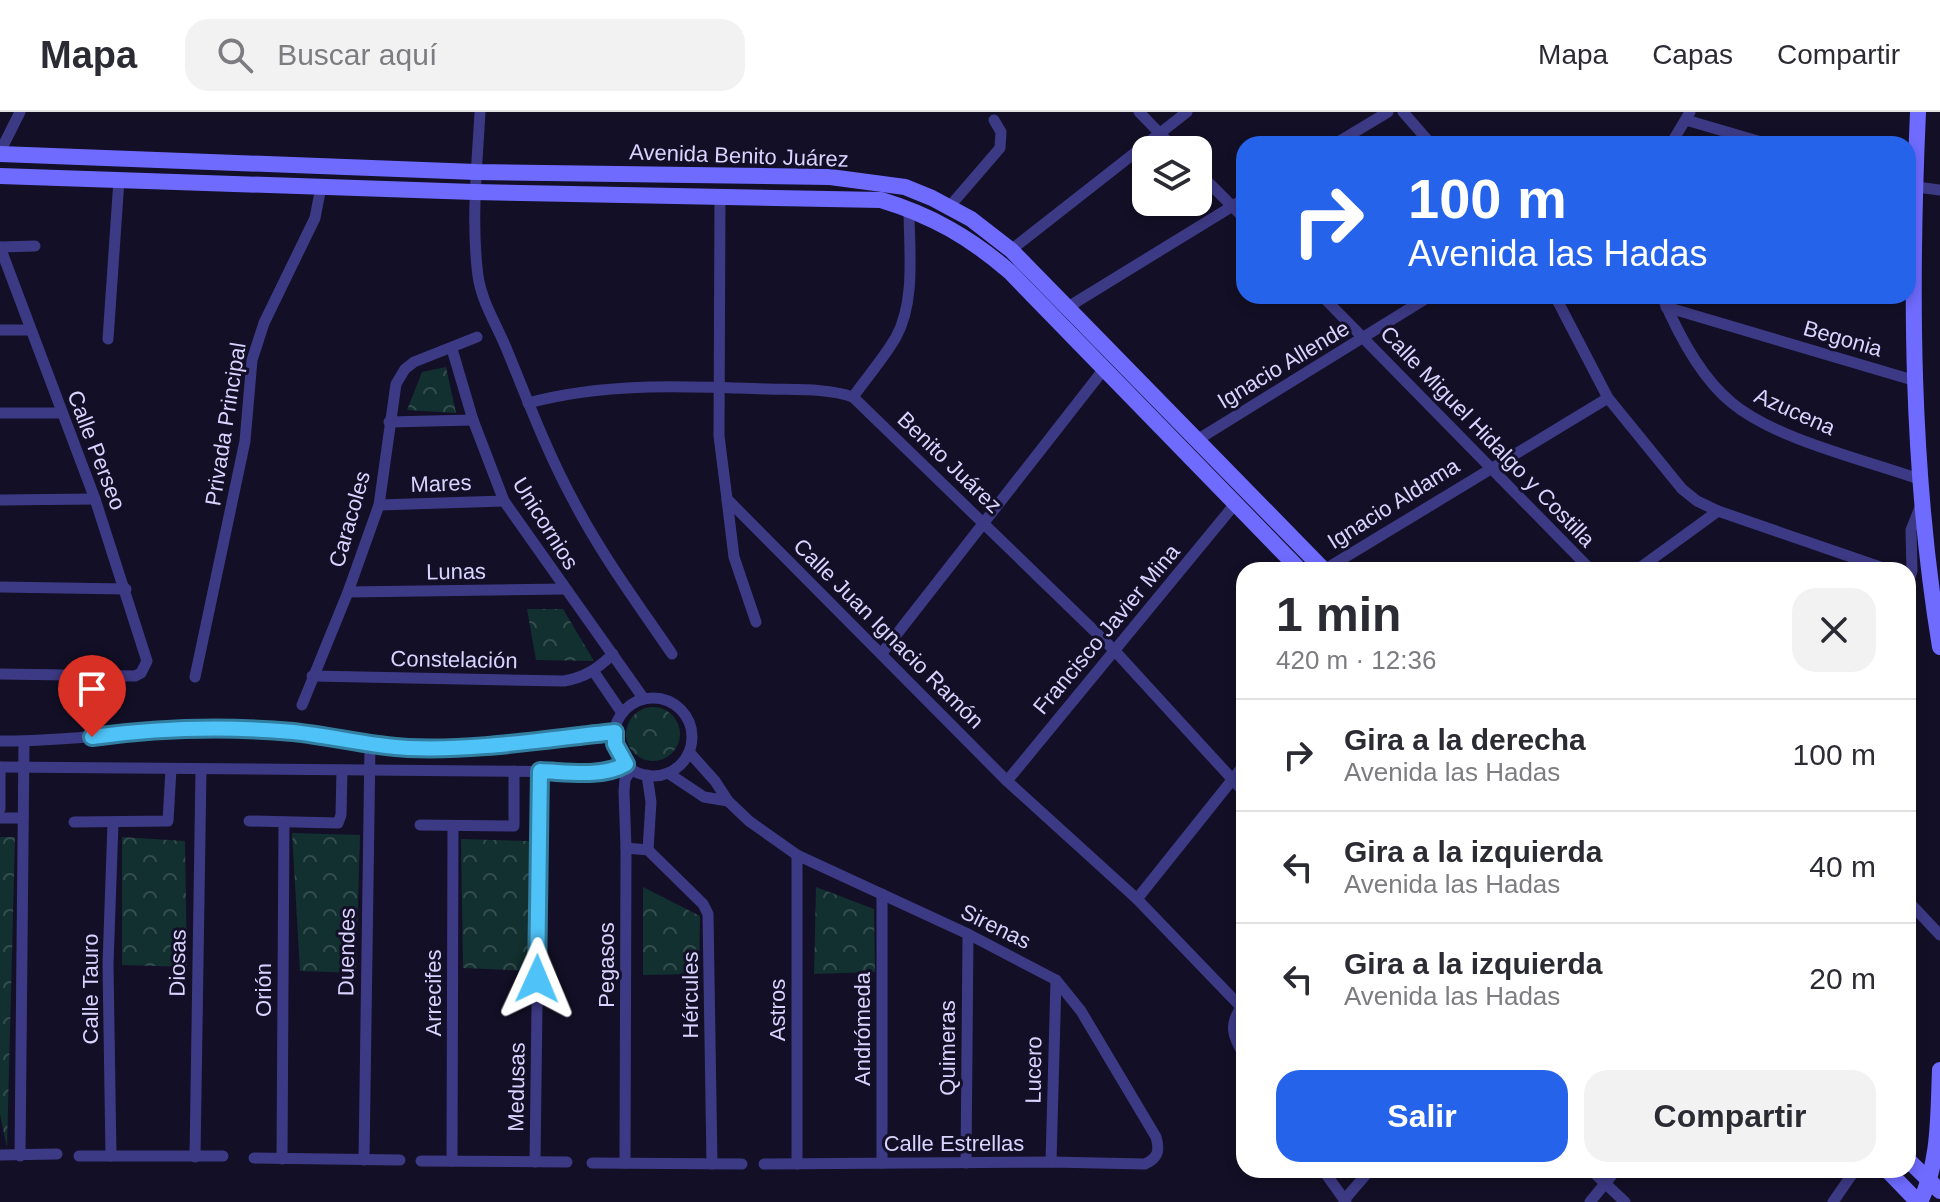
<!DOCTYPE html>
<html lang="es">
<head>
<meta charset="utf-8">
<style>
  :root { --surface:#fff; --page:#f2f2f3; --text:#2b2b33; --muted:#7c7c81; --line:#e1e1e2; --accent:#2563eb }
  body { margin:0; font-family:Arial,sans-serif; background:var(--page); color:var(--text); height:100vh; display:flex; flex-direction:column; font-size:30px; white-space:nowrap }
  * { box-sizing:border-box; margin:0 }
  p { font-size:26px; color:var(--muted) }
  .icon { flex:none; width:44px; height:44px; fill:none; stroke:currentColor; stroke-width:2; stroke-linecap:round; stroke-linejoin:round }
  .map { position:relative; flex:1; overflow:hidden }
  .sheet { position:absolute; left:1236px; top:450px; width:680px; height:616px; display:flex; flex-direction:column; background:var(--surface); border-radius:24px; box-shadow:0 4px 12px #0003 }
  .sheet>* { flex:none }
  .banner { position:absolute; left:1236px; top:24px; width:680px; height:168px; border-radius:24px; box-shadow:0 4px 12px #0003; background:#2563eb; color:#fff; overflow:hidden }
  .tools { position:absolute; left:1132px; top:24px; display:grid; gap:16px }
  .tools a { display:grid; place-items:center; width:80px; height:80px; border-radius:16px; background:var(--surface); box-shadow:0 4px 12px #0003; font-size:40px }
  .pin { position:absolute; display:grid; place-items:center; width:68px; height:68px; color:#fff; margin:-82px -34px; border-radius:50% 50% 50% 0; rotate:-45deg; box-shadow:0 0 8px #0007 }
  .pin .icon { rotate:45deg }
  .me { position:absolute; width:88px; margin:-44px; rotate:1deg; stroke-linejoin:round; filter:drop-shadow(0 0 6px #0008) }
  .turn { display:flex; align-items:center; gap:28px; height:168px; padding:0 40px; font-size:36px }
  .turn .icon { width:104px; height:104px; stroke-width:2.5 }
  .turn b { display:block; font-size:56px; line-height:68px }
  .round { display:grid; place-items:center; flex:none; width:84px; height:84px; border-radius:24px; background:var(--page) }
  .headline { display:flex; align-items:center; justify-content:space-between; height:136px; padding:0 40px }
  h1 { font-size:48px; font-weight:800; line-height:60px }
  .button { display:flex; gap:16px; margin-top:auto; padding:16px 40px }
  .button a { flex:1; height:92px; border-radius:24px; background:var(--accent); color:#fff; font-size:32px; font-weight:800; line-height:92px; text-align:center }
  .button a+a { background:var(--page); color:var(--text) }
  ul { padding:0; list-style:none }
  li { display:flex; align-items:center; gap:24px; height:112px; padding:0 40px; border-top:2px solid var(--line) }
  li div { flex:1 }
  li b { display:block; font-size:30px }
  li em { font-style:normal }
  header { display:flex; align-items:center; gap:48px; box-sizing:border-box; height:112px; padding:0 40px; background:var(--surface); border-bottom:2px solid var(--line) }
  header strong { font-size:38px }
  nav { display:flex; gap:44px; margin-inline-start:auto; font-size:28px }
  .search { width:560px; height:72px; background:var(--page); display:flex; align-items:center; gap:20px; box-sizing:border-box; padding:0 28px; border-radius:24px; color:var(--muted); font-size:30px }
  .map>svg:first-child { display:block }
</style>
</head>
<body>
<header>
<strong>Mapa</strong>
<div class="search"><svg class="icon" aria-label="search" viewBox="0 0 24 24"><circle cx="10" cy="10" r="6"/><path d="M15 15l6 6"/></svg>Buscar aquí</div>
<nav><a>Mapa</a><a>Capas</a><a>Compartir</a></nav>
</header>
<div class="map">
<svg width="1940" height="1090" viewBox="0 0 1940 1090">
  <defs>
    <pattern id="park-crowns" width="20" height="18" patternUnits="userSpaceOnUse" patternTransform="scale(2)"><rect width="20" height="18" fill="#12302f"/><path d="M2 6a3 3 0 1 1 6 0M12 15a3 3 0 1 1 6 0" fill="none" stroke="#344d4e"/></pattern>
  </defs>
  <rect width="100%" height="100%" fill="#130f26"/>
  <g fill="url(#park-crowns)">
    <polygon points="446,255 456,301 407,298 422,260"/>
    <polygon points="527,497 563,497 594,549 536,548"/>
    <circle cx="653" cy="622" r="27"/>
    <polygon points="292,721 360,723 356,861 300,859"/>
    <polygon points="0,725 15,725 7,1036 0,1002"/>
    <polygon points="122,725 185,729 187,855 122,853"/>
    <polygon points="461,727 529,729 530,859 463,856"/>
    <polygon points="643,775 700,804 699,862 643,863"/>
    <polygon points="816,775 874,797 875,860 814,862"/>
  </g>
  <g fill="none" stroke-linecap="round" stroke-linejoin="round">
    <g stroke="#3d3a85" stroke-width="11">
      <path d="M480 0C477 55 471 109 478 164 482 191 497 213 507 238 528 289 547 340 573 388 601 442 638 492 672 542"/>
      <polyline points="1139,0 1176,38"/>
      <polyline points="1403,0 1431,32"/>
      <polyline points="1686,8 1768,32"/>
      <polyline points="1335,32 1388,0"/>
      <polyline points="1671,32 1690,0"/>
      <polyline points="0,40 20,0"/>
      <polyline points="1198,60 1244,106"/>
      <polyline points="1909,74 1940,78"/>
      <polyline points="720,83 719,324 727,387 1007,669 1137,787 1241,895"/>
      <polyline points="950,94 1000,36 1001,20 994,8"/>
      <polyline points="0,135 95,387 147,549 141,561 135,564 0,562"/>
      <polyline points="0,135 35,134"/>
      <polyline points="1011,138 1187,0"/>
      <polyline points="1322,184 1591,458"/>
      <polyline points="1555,184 1608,286 1682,377 1697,389 1718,399 1889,458"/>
      <path d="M1662 184C1678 222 1700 265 1732 291 1775 327 1865 348 1919 367"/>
      <polyline points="1068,195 1244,87"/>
      <polyline points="1666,195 1916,269"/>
      <polyline points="0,218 30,218"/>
      <polyline points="108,227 119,68"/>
      <polyline points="452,237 473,308 504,389 644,587"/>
      <path d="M853 285C867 265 884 246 896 225 916 189 909 136 909 97"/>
      <path d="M528 291C605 270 688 274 767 277 795 278 826 276 853 285L1114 538 1244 680"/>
      <polyline points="0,301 62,301"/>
      <polyline points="389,310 473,308"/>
      <polyline points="1197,328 1430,184"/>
      <polyline points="0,388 95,387"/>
      <polyline points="727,388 734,445 756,510"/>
      <polyline points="379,393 504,389"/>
      <polyline points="1324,458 1608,286"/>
      <polyline points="1637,458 1718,399"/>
      <polyline points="1908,472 1912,459 1911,418 1921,393"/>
      <polyline points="0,475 126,477"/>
      <polyline points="348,480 565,477"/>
      <polyline points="882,541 1104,257"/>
      <polyline points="594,560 622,601"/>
      <path d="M312 564 564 569C586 565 597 557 613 542"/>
      <polyline points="195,565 245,329 252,248 264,211 315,106 321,75"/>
      <circle cx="653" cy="625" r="39"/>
      <polyline points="302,593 348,480 379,393 396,272 405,257 414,250 477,225"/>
      <path d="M0 629C76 630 150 615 226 617 260 618 295 620 329 625 356 629 381 634 408 636 477 638 546 628 615 620"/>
      <path d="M689 640 715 669 728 689 749 709 797 743 968 822 1056 868 1081 899 1156 1025C1160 1039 1158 1046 1145 1052L1051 1050 764 1052"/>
      <polyline points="0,655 604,660 626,652"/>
      <polyline points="668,661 704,685 728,689"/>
      <polyline points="647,663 651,690 648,738"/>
      <polyline points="1007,669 1235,392"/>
      <polyline points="0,697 0,655"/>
      <polyline points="0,706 23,706"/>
      <polyline points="249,709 338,711 341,703 342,658"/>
      <polyline points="74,710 168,709 171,657"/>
      <polyline points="420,713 514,714 514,659"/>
      <polyline points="626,736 648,738 703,792 708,802 712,1052"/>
      <polyline points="882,782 882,1051"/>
      <polyline points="1137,787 1244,653"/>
      <polyline points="1908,789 1940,823"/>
      <path d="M1244 892C1228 911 1232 924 1244 943"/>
      <polyline points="0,1043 57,1042"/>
      <polyline points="20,1044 24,629"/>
      <polyline points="79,1044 223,1044"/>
      <polyline points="111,1044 108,852 113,711"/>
      <polyline points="195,1045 201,657"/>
      <polyline points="254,1046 400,1048"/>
      <polyline points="282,1047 284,710"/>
      <polyline points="364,1048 370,633"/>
      <polyline points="421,1049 567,1050"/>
      <polyline points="452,1049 453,714"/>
      <polyline points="535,1050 540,659"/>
      <polyline points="1051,1050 1056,868"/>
      <polyline points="592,1051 742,1052"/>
      <polyline points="625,1051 626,736 624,680 625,667 632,657"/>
      <polyline points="966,1051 968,822"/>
      <polyline points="797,1052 797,743"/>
      <polyline points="1323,1058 1346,1090"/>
      <polyline points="1591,1058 1625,1090"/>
      <polyline points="1344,1088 1370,1058"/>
      <polyline points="1590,1090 1616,1058"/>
      <polyline points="1833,1090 1855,1058"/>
    </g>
    <g stroke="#6f6bff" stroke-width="16">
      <path d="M1918 0C1910 178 1911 359 1940 535"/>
      <polyline points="0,42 476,60 830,65 905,75 932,86 971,107 1011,138 1324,458"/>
      <path d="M0 64 474 80 881 88C931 103 971 126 1010 160L1300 458"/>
      <polyline points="1908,1048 1940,1079"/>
      <polyline points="1887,1058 1918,1090"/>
      <path d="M1920 1090C1940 1049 1938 1003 1940 958"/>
    </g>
  </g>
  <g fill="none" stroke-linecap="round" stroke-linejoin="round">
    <defs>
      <path id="route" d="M92 625C158 616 226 614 293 620 332 624 369 634 408 636 477 639 546 627 615 620V632L626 652C602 666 568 660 540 659L537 867"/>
    </defs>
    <use href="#route" stroke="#337fa1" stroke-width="20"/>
    <use href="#route" stroke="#4fc3f7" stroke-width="14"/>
  </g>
  <g text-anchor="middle" stroke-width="6" stroke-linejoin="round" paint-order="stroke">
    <g font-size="22" fill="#d9d4ff" stroke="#130f26">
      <text transform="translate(739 43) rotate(2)" y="8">Avenida Benito Juárez</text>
      <text transform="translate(1843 226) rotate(16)" y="8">Begonia</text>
      <text transform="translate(1283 252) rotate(-31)" y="8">Ignacio Allende</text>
      <text transform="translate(1795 299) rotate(24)" y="8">Azucena</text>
      <text transform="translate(225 312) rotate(-81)" y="8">Privada Principal</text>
      <text transform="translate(1488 324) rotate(46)" y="8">Calle Miguel Hidalgo y Costilla</text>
      <text transform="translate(97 338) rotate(69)" y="8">Calle Perseo</text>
      <text transform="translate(950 350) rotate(44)" y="8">Benito Juárez</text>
      <text transform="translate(441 371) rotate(-2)" y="8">Mares</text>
      <text transform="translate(1393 391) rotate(-32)" y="8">Ignacio Aldama</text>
      <text transform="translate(349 407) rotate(-74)" y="8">Caracoles</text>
      <text transform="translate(546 411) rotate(58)" y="8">Unicornios</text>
      <text transform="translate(456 459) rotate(-1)" y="8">Lunas</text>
      <text transform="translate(1106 517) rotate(-50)" y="8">Francisco Javier Mina</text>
      <text transform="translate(889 521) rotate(45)" y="8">Calle Juan Ignacio Ramón</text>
      <text transform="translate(454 547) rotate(1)" y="8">Constelación</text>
      <text transform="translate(996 814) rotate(26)" y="8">Sirenas</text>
      <text transform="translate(346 840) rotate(-89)" y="8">Duendes</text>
      <text transform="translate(177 851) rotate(-89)" y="8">Diosas</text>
      <text transform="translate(606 853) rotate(-90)" y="8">Pegasos</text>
      <text transform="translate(90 877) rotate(-90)" y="8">Calle Tauro</text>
      <text transform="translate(263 878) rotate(-90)" y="8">Orión</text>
      <text transform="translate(433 881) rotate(-90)" y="8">Arrecifes</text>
      <text transform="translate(690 883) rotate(-90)" y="8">Hércules</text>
      <text transform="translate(777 898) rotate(-90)" y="8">Astros</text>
      <text transform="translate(862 917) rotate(-90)" y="8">Andrómeda</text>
      <text transform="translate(947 936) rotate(-90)" y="8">Quimeras</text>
      <text transform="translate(1033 958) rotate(-89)" y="8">Lucero</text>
      <text transform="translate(516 975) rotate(-89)" y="8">Medusas</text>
      <text x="954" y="1039">Calle Estrellas</text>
    </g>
  </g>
</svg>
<div class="tools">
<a><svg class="icon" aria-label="layers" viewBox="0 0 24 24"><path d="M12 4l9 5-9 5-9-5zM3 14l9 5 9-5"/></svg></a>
</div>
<div class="pin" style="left:92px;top:625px;background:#d93025"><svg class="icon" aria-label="arrive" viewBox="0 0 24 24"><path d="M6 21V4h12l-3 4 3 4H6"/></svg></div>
<svg class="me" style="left:537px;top:867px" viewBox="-20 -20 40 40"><path d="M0-17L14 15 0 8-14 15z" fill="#4fc3f7" stroke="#fff" stroke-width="4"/></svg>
<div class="banner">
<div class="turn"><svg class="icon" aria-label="right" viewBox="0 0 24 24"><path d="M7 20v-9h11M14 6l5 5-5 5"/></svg><div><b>100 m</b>Avenida las Hadas</div></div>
</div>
<section class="sheet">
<div class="headline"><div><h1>1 min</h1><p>420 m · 12:36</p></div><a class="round"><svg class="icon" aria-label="close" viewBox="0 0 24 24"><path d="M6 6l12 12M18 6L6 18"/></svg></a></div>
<ul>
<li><svg class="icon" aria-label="right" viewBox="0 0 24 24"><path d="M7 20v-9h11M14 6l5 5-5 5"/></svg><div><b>Gira a la derecha</b><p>Avenida las Hadas</p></div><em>100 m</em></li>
<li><svg class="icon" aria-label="left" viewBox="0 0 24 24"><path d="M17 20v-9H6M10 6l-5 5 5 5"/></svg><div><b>Gira a la izquierda</b><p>Avenida las Hadas</p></div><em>40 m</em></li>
<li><svg class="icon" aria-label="left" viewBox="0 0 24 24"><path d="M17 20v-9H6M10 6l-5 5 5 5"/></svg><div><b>Gira a la izquierda</b><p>Avenida las Hadas</p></div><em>20 m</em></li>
</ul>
<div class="button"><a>Salir</a><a>Compartir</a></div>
</section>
</div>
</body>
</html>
